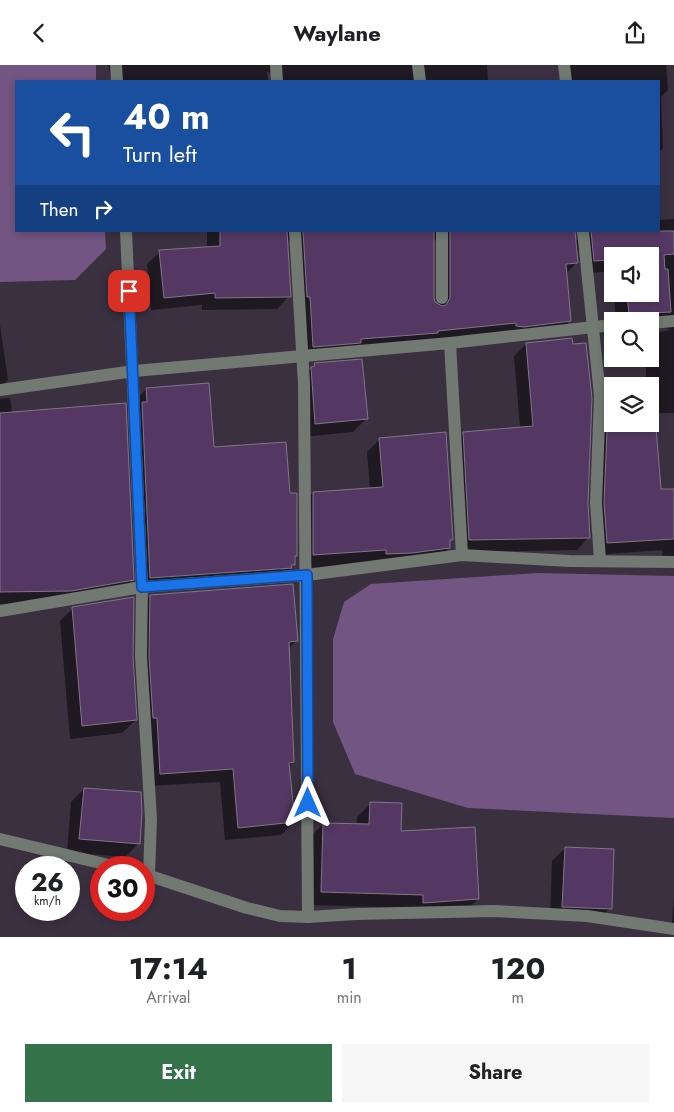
<!DOCTYPE html>
<html lang="en">
<head>
<meta charset="utf-8">
<style>
  :root { --surface:#fff; --page:#f6f6f6; --text:#202124; --muted:#757577; --accent:#347249 }
  body { margin:0; font-family:Jost,sans-serif; background:var(--page); color:var(--text); height:100vh; display:flex; flex-direction:column; font-size:19px; white-space:nowrap }
  * { box-sizing:border-box; margin:0 }
  p { font-size:16px; color:var(--muted) }
  .icon { flex:none; width:28px; height:28px; fill:none; stroke:currentColor; stroke-width:2; stroke-linecap:round; stroke-linejoin:round }
  .map { position:relative; height:872px; overflow:hidden }
  .panel { display:flex; flex-direction:column; background:var(--surface); flex:1 }
  .panel>* { flex:none }
  .top-card { position:absolute; left:15px; top:15px; width:645px; height:152px; border-radius:0px; box-shadow:0 2px 8px #0003; background:#1a4fa0; color:#fff; overflow:hidden }
  .buttons { position:absolute; left:604px; top:182px; display:grid; gap:10px }
  .buttons a { display:grid; place-items:center; width:55px; height:55px; border-radius:0px; background:var(--surface); box-shadow:0 2px 8px #0003; font-size:25px }
  .speed { position:absolute; left:15px; top:791px; display:flex; gap:10px; font-size:25px; font-weight:700; text-align:center }
  .speed>* { display:grid; place-content:center; width:65px; height:65px; border-radius:50%; background:var(--surface); box-shadow:0 2px 8px #0003; line-height:1 }
  .speed small { font-size:12px; font-weight:400 }
  .speed .limit { border:8px solid #d22; background:#fff; color:#111 }
  .pin { position:absolute; display:grid; place-items:center; width:42px; height:42px; color:#fff; margin:-21px; border-radius:10px; box-shadow:0 2px 8px #0006 }
  .me { position:absolute; width:55px; margin:-28px; rotate:0deg; stroke-linejoin:round; filter:drop-shadow(0 0 4px #0008) }
  .turn { display:flex; align-items:center; gap:18px; height:105px; padding:0 25px; font-size:22px }
  .turn .icon { width:65px; height:65px; stroke-width:2.5 }
  .turn b { display:block; font-size:35px; line-height:42px }
  .then { display:flex; align-items:center; height:48px; padding:0 25px; background:#0003; gap:10px; font-size:19px }
  .eta { display:flex; justify-content:space-evenly; align-items:center; height:85px; text-align:center }
  .eta b { font-size:30px; font-weight:700; line-height:35px }
  .primary-button { display:flex; gap:10px; margin-top:auto; padding:10px 25px }
  .primary-button a { flex:1; height:58px; border-radius:0px; background:var(--accent); color:#fff; font-size:20px; font-weight:700; line-height:58px; text-align:center }
  .primary-button a+a { background:var(--page); color:var(--text) }
  header { display:flex; justify-content:space-between; align-items:center; height:65px; padding:0 25px; background:var(--surface); font-size:22px; font-weight:700 }
  .map>svg:first-child { display:block }
</style>
</head>
<body>
<header><svg class="icon" aria-label="back" viewBox="0 0 24 24"><path d="M15 5l-7 7 7 7"/></svg>Waylane<svg class="icon" aria-label="share" viewBox="0 0 24 24"><path d="M12 15V3M7 8l5-5 5 5M5 13v7h14v-7"/></svg></header>
<div class="map">
<svg width="674" height="872" viewBox="0 0 674 872">
  <rect width="100%" height="100%" fill="#3b3040"/>
  <g fill="#725582">
    <polygon points="0,0 96,0 96,16 16,16 16,166 105,166 106,184 75,215 0,217"/>
    <polygon points="537,508 674,511 674,753 468,743 355,709 333,657 333,574 344,537 371,519"/>
  </g>
  <g fill="#0007" fill-rule="evenodd">
    <polygon points="108,0 487,0 488,16 271,16 271,9 267,6 268,16 112,16"/>
    <polygon points="568,0 666,0 668,25 661,32 663,83 659,87 659,16 569,16"/>
    <path d="M674 154V348H654L660 426 674 425V499H663L662 485 595 490 596 356 608 343H612V359H650V321H646V294H650V276L659 267 670 265 650 256H616L614 229H650V191H612V206L582 209 578 185H576L577 197 566 209 570 256 557 269 301 294 291 179 286 171 289 231 277 244 202 245V240L151 245 147 199 160 187 207 183V166H575L576 176 586 166H659V155ZM433 172 438 179V243L433 233Z"/>
    <polygon points="0,260 8,315 0,323"/>
    <polygon points="526,279 587,438 589,472 577,485 457,487 451,381 464,368 520,363 514,291"/>
    <polygon points="315,299 366,354 353,367 302,372 299,316"/>
    <polygon points="146,324 213,384 289,430 296,491 293,493 294,500 281,512 138,525 134,337"/>
    <polygon points="10,333 12,348 132,515 119,528 57,538 0,539 0,334"/>
    <polygon points="380,374 452,475 449,478 449,483 436,496 301,503 300,441 313,428 370,424 367,387"/>
    <polygon points="151,531 296,576 288,584 293,697 289,701 294,757 281,770 225,775 220,717 147,721 137,544"/>
    <polygon points="73,543 132,592 136,655 122,668 70,674 60,556"/>
    <polygon points="84,724 138,779 125,792 67,787 71,737"/>
    <polygon points="370,739 400,767 478,834 465,847 410,843 309,840 310,772 323,759 357,760 357,752"/>
    <polygon points="565,783 610,843 597,856 550,854 552,796"/>
    <polygon points="674,830 674,858 672,858"/>
  </g>
  <g fill="#543863" stroke="#817588">
    <polygon points="220,166 287,166 291,232 215,233 215,228 164,233 159,185 220,181"/>
    <polygon points="303,166 434,166 434,233 435,237 442,241 446,240 450,233 450,166 575,166 578,198 566,199 571,256 524,262 516,261 516,258 438,266 438,268 361,274 361,278 313,282 310,232 307,232"/>
    <polygon points="591,166 674,166 674,189 664,190 665,204 668,204 671,247 629,249 627,229 650,229 650,191 612,191 612,195 594,196"/>
    <polygon points="572,273 573,279 586,278 590,315 592,333 588,438 590,473 469,475 463,367 533,361 526,278"/>
    <polygon points="362,294 368,354 315,359 311,302 315,301 314,298"/>
    <polygon points="209,318 214,382 286,377 290,428 297,428 297,491 295,491 295,500 291,500 292,503 150,513 142,337 147,337 146,323"/>
    <polygon points="126,338 134,515 71,526 0,527 0,348"/>
    <polygon points="650,338 654,338 661,424 674,424 674,474 607,478 604,438 608,342 612,341 612,359 650,359"/>
    <polygon points="446,367 453,475 450,475 450,483 412,488 386,489 386,485 313,490 313,427 383,422 379,373"/>
    <polygon points="293,519 298,576 289,577 294,697 289,698 295,757 238,763 233,704 160,709 157,653 153,653 149,591 150,530"/>
    <polygon points="134,532 133,592 137,655 82,661 72,542"/>
    <polygon points="84,723 141,727 142,747 140,779 79,774"/>
    <polygon points="370,737 402,738 401,766 475,762 479,834 423,838 423,830 321,827 323,758 369,759"/>
    <polygon points="565,782 614,784 612,844 562,842"/>
  </g>
  <g fill="none" stroke-linecap="round" stroke-linejoin="round">
    <g stroke="#717972" stroke-width="12">
      <polyline points="116,0 117,16"/>
      <polyline points="276,0 277,16"/>
      <polyline points="418,0 420,16"/>
      <polyline points="564,0 566,16"/>
      <polyline points="126,166 142,522 141,591 151,754 149,810"/>
      <polyline points="295,166 304,319 308,852"/>
      <polyline points="583,166 600,331 596,438 600,495"/>
      <polyline points="442,233 442,166"/>
      <polyline points="650,258 674,256"/>
      <polyline points="450,278 462,490"/>
      <polyline points="0,325 134,306 450,278 612,260"/>
      <polyline points="0,546 142,522 307,510 462,490 569,496 674,497"/>
      <polyline points="0,774 117,802"/>
      <polyline points="144,809 247,843 280,851 308,852 356,849 494,846 587,851 674,864"/>
    </g>
  </g>
  <g fill="none" stroke-linecap="round" stroke-linejoin="round">
    <defs>
      <polyline id="route" points="129,226 142,522 307,510 308,738"/>
    </defs>
    <use href="#route" stroke="#114b97" stroke-width="12"/>
    <use href="#route" stroke="#1a73e8" stroke-width="9"/>
  </g>
</svg>
<div class="buttons">
<a><svg class="icon" aria-label="sound" viewBox="0 0 24 24"><path d="M4 9h4l5-4v14l-5-4H4zM17 9q2 3 0 6"/></svg></a>
<a><svg class="icon" aria-label="search" viewBox="0 0 24 24"><circle cx="10" cy="10" r="6"/><path d="M15 15l6 6"/></svg></a>
<a><svg class="icon" aria-label="layers" viewBox="0 0 24 24"><path d="M12 4l9 5-9 5-9-5zM3 14l9 5 9-5"/></svg></a>
</div>
<div class="speed"><div>26<small>km/h</small></div><div class="limit">30</div></div>
<div class="pin" style="left:129px;top:226px;background:#d93025"><svg class="icon" aria-label="arrive" viewBox="0 0 24 24"><path d="M6 21V4h12l-3 4 3 4H6"/></svg></div>
<svg class="me" style="left:308px;top:738px" viewBox="-20 -20 40 40"><path d="M0-17L14 15 0 8-14 15z" fill="#1a73e8" stroke="#fff" stroke-width="4"/></svg>
<div class="top-card">
<div class="turn"><svg class="icon" aria-label="left" viewBox="0 0 24 24"><path d="M17 20v-9H6M10 6l-5 5 5 5"/></svg><div><b>40 m</b>Turn left</div></div>
<div class="then">Then<svg class="icon" aria-label="right" viewBox="0 0 24 24"><path d="M7 20v-9h11M14 6l5 5-5 5"/></svg></div>
</div>
</div>
<section class="panel">
<div class="eta">
<div><b>17:14</b><p>Arrival</p></div>
<div><b>1</b><p>min</p></div>
<div><b>120</b><p>m</p></div>
</div>
<div class="primary-button"><a>Exit</a><a>Share</a></div>
</section>
</body>
</html>
